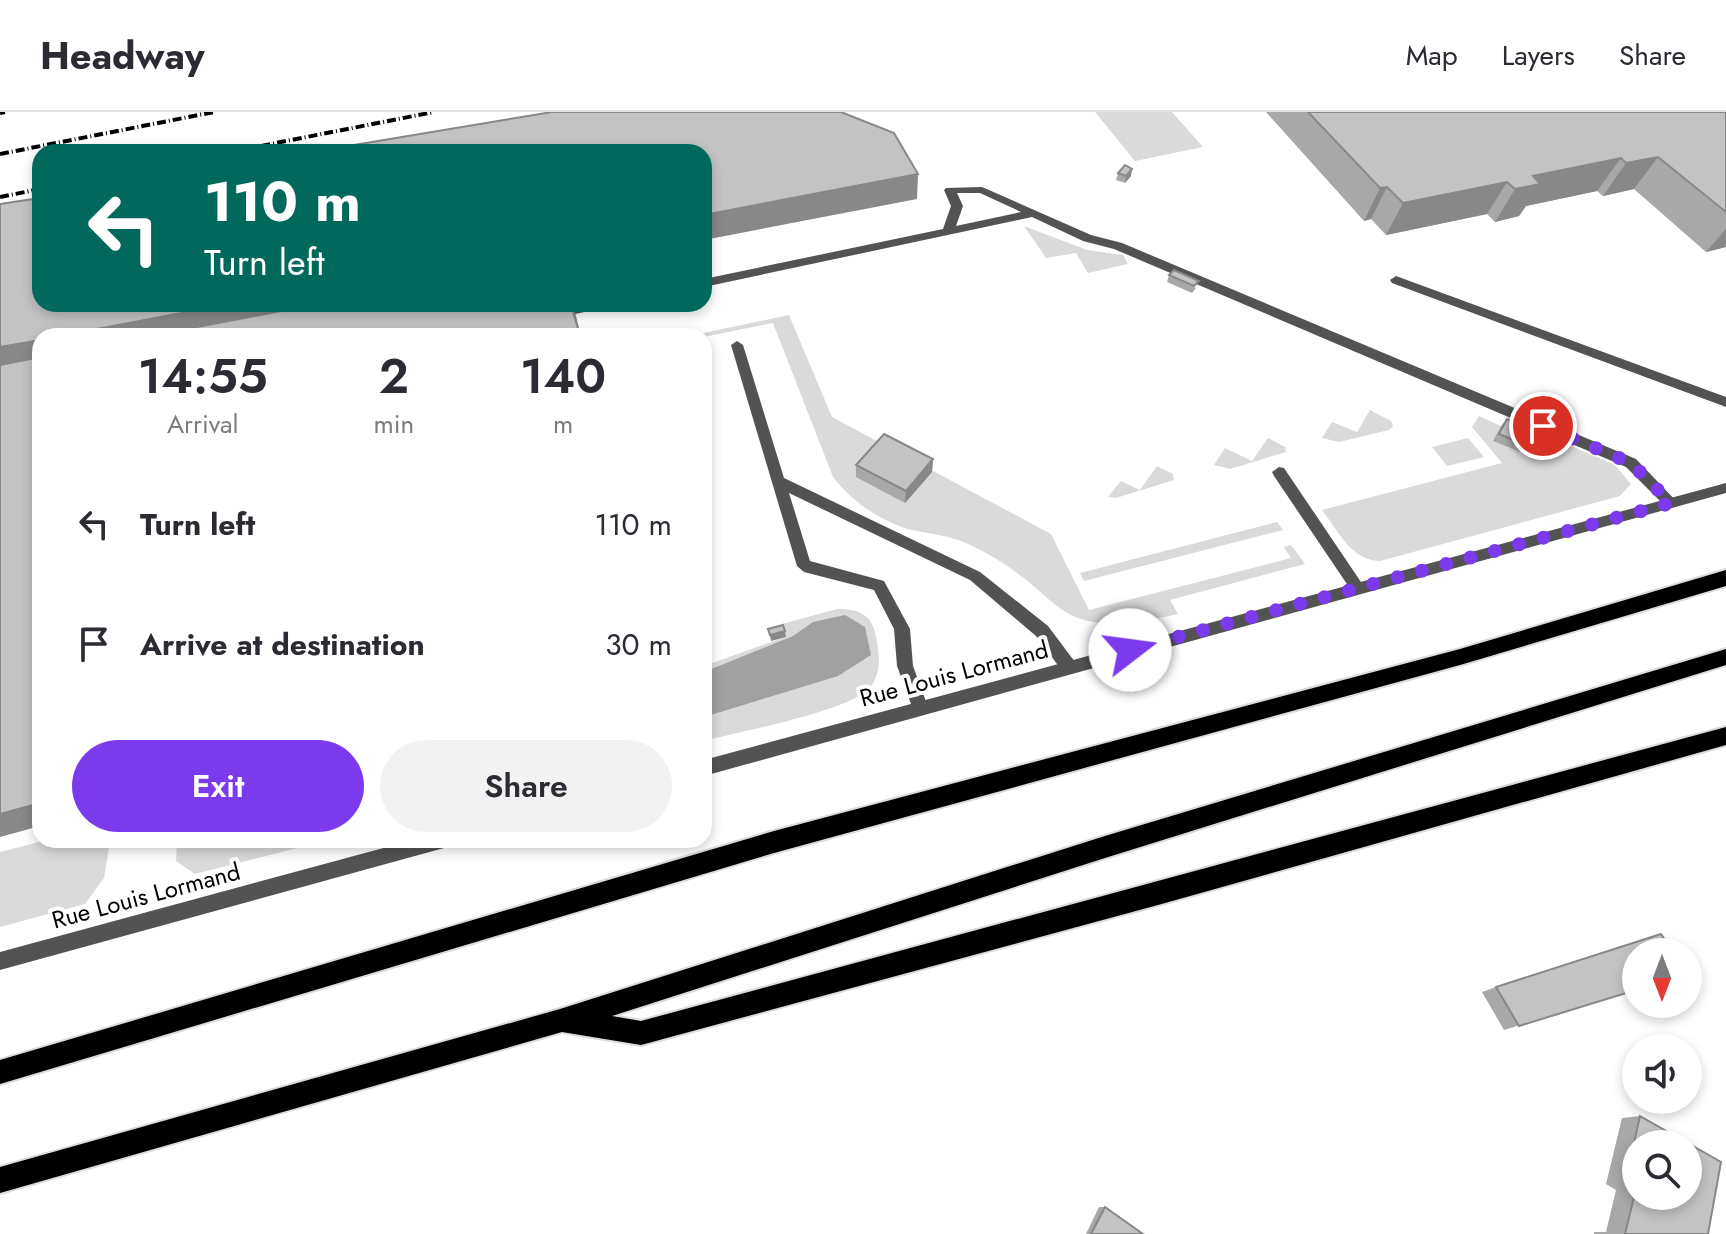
<!DOCTYPE html>
<html lang="en">
<head>
<meta charset="utf-8">
<style>
  :root { --surface:#fff; --page:#f2f2f3; --text:#2b2b33; --muted:#7c7c81; --line:#e1e1e2; --accent:#7c3aed }
  body { margin:0; font-family:Jost,sans-serif; background:var(--page); color:var(--text); height:100vh; display:flex; flex-direction:column; font-size:30px; white-space:nowrap }
  * { box-sizing:border-box; margin:0 }
  p { font-size:26px; color:var(--muted) }
  .icon { flex:none; width:44px; height:44px; fill:none; stroke:currentColor; stroke-width:2; stroke-linecap:round; stroke-linejoin:round }
  .map { position:relative; flex:1; overflow:hidden }
  .drawer { position:absolute; left:32px; top:216px; width:680px; height:520px; display:flex; flex-direction:column; background:var(--surface); border-radius:24px; box-shadow:0 4px 12px #0003 }
  .drawer>* { flex:none }
  .hud { position:absolute; left:32px; top:32px; width:680px; height:168px; border-radius:24px; box-shadow:0 4px 12px #0003; background:#00695c; color:#fff; overflow:hidden }
  .needle { width:52px; rotate:180deg }
  .controls { position:absolute; left:1622px; top:826px; display:grid; gap:16px }
  .controls a { display:grid; place-items:center; width:80px; height:80px; border-radius:50%; background:var(--surface); box-shadow:0 4px 12px #0003; font-size:40px }
  .pin { position:absolute; display:grid; place-items:center; width:68px; height:68px; color:#fff; margin:-34px; border:4px solid #fff; border-radius:50%; box-shadow:0 2px 8px #0007 }
  .me { position:absolute; width:88px; margin:-44px; rotate:75deg; stroke-linejoin:round; filter:drop-shadow(0 0 6px #0008) }
  .turn { display:flex; align-items:center; gap:28px; height:168px; padding:0 40px; font-size:36px }
  .turn .icon { width:104px; height:104px; stroke-width:2.5 }
  .turn b { display:block; font-size:56px; line-height:68px }
  .eta { display:flex; justify-content:space-evenly; align-items:center; height:136px; text-align:center }
  .eta b { font-size:48px; font-weight:600; line-height:56px }
  .action { display:flex; gap:16px; margin-top:auto; padding:16px 40px }
  .action a { flex:1; height:92px; border-radius:48px; background:var(--accent); color:#fff; font-size:32px; font-weight:600; line-height:92px; text-align:center }
  .action a+a { background:var(--page); color:var(--text) }
  ul { padding:0; list-style:none }
  li { display:flex; align-items:center; gap:24px; height:120px; padding:0 40px }
  li div { flex:1 }
  li b { display:block; font-size:30px }
  li em { font-style:normal }
  header { display:flex; align-items:center; gap:48px; box-sizing:border-box; height:112px; padding:0 40px; background:var(--surface); border-bottom:2px solid var(--line) }
  header strong { font-size:38px }
  nav { display:flex; gap:44px; margin-inline-start:auto; font-size:28px }
  .map>svg:first-child { display:block }
</style>
</head>
<body>
<header>
<strong>Headway</strong>
<nav><a>Map</a><a>Layers</a><a>Share</a></nav>
</header>
<div class="map">
<svg width="1726" height="1122" viewBox="0 0 1726 1122">
  <rect width="100%" height="100%" fill="#fff"/>
  <g fill="#dadada">
    <polygon points="1095,0 1172,0 1203,35 1135,49"/>
    <polygon points="1024,114 1087,138 1123,143 1128,152 1088,161 1076,141 1046,146"/>
    <path d="M789 203 832 305 1051 422 1089 498 1291 446 1284 435 1291 433 1305 452 1170 488 1178 502C1146 509 1112 517 1081 507 1055 498 1042 479 1021 464 1006 452 986 440 968 432 949 423 928 422 908 417 879 408 851 389 833 365L773 211 704 225 689 224Z"/>
    <polygon points="1370,298 1391,309 1393,314 1389,318 1339,330 1322,326 1332,310 1357,320"/>
    <path d="M1479 304 1501 314 1494 329 1520 340 1523 316H1529L1615 353 1631 372 1620 384 1380 449C1351 448 1339 420 1322 398L1502 351 1472 315Z"/>
    <polygon points="1268,326 1285,335 1286,340 1230,357 1214,353 1225,336 1252,349"/>
    <polygon points="1468,326 1484,345 1447,354 1432,335"/>
    <polygon points="1157,354 1173,362 1174,368 1116,386 1108,385 1121,369 1140,378"/>
    <polygon points="1277,410 1283,418 1084,469 1080,461"/>
    <path d="M837 497C859 497 872 502 876 525 879 542 882 557 872 573 857 598 737 620 704 629V554L785 525 782 512Z"/>
    <polygon points="47,728 110,728 104,766 85,792 0,815 0,740"/>
    <polygon points="177,728 329,728 195,762 176,749"/>
  </g>
  <polygon fill="#a1a1a1" points="845,503 865,515 871,543 838,564 704,605 704,560 793,524 813,510"/>
  <g fill="none" stroke-linecap="round" stroke-linejoin="round">
    <defs>
      <g id="primary">
        <polygon points="1726,458 1726,474 1460,553 774,741 0,972 0,948 774,719 1460,537"/>
        <polygon points="1726,537 1726,553 1105,746 612,904 641,909 1726,615 1726,633 1158,793 641,933 562,920 0,1081 0,1055 560,897 1105,724"/>
      </g>
    </defs>
    <use href="#primary" stroke="#dbdbdb" stroke-width="4"/>
    <g fill="#535353" fill-rule="evenodd">
      <path d="M982 75 1091 123 1122 131 1636 347 1678 391 1676 395H1666L1626 355 1114 137 1083 129 1032 105 704 175V167L943 117 951 94 944 78 946 76ZM957 81H980L1021 100 956 114 963 94Z"/>
      <polygon points="1396,164 1726,285 1726,295 1392,171 1390,168"/>
      <polygon points="584,192 610,192 608,195 575,202 569,198 571,195"/>
      <polygon points="737,229 743,233 784,366 980,460 1048,514 1075,550 1077,555 1075,560 1069,562 1063,560 1036,524 970,468 789,381 810,449 884,469 910,517 913,554 928,595 926,600 920,602 914,600 897,554 894,517 874,478 804,460 797,454 731,233"/>
      <polygon points="1279,355 1284,356 1363,473 1366,477 1363,481 1353,481 1274,364 1272,360"/>
    </g>
    <g fill="#535353" fill-rule="evenodd">
      <polygon points="1726,371 1726,381 704,664 704,648"/>
      <polygon points="413,728 453,728 450,734 444,736 0,858 0,840"/>
    </g>
    <use href="#primary" fill="#000" fill-rule="evenodd"/>
    <g stroke="#000" stroke-width="4" stroke-dasharray="9 3 1 3" stroke-linecap="butt">
      <polyline points="0,1 5,0"/>
      <polyline points="230,40 434,0"/>
      <polyline points="0,42 214,0"/>
      <polyline points="0,85 40,77"/>
    </g>
  </g>
  <g fill="#a8a8a8">
    <polygon points="1266,0 1726,0 1726,135 1706,140 1634,77 1603,84 1597,79 1526,94 1519,104 1495,110 1487,102 1386,123 1371,107 1364,109"/>
    <polygon points="1118,61 1131,64 1125,71 1116,68"/>
    <polygon points="1169,163 1196,176 1192,181 1167,170"/>
    <polygon points="1507,307 1525,333 1520,340 1493,329 1501,314"/>
    <polygon points="933,347 932,360 905,391 856,365 856,353"/>
    <polygon points="1496,875 1636,878 1504,918 1482,880"/>
    <polygon points="1640,1004 1708,1122 1594,1122 1594,1120 1606,1120 1616,1078 1606,1072 1622,1006"/>
    <polygon points="1099,1095 1105,1095 1143,1122 1086,1122"/>
  </g>
  <g fill="#888">
    <polygon points="1658,45 1634,77 1603,84 1626,51"/>
    <polygon points="1621,46 1597,79 1526,94 1519,104 1495,110 1515,77 1533,64"/>
    <polygon points="1132,57 1131,64 1125,71 1126,64"/>
    <polygon points="918,62 917,87 704,128 704,103"/>
    <polygon points="1507,70 1487,102 1386,123 1403,91"/>
    <polygon points="1387,75 1371,107 1364,109 1380,76"/>
    <polygon points="1726,117 1726,135 1706,140"/>
    <polygon points="229,192 373,192 207,224 60,224"/>
    <polygon points="571,192 573,192 581,224 580,224"/>
    <polygon points="40,228 40,256 0,264 0,235"/>
    <polygon points="933,347 932,360 905,391 906,379"/>
    <polygon points="785,519 786,525 771,529 770,523"/>
    <polygon points="40,691 40,714 0,725 0,702"/>
  </g>
  <g fill="#c3c3c3" stroke="#888" stroke-width="2" fill-rule="evenodd">
    <polygon points="552,0 841,0 894,21 918,62 704,103 704,40 312,40"/>
    <polygon points="1308,0 1726,0 1726,100 1658,45 1626,51 1621,46 1533,64 1540,72 1515,77 1507,70 1403,91 1387,75 1380,76"/>
    <polygon points="1125,53 1132,57 1126,64 1118,61"/>
    <polygon points="40,86 40,192 229,192 60,224 40,224 40,228 0,235 0,92"/>
    <polygon points="1174,158 1199,169 1194,174 1169,163"/>
    <polygon points="318,192 571,192 580,224 150,224"/>
    <polygon points="40,245 40,691 0,702 0,253"/>
    <polygon points="1507,307 1532,318 1525,333 1499,322"/>
    <polygon points="884,322 933,347 906,379 856,353"/>
    <polygon points="783,513 785,519 770,523 768,517"/>
    <polygon points="1661,822 1673,840 1636,840 1636,878 1519,914 1496,875"/>
    <path d="M1640 1004 1721 1050 1708 1122H1625L1636 1077 1625 1071ZM1636 1032H1688V1084H1636Z"/>
    <polygon points="1105,1095 1143,1122 1091,1122"/>
  </g>
  <g fill="none" stroke-linecap="round" stroke-linejoin="round">
    <polyline stroke="#7c3aed" stroke-width="14" stroke-dasharray="0 25.2" points="1130,538 1671,391 1631,351 1543,314"/>
  </g>
  <g text-anchor="middle" stroke-width="8" stroke-linejoin="round" paint-order="stroke">
    <g font-size="24" fill="#000" stroke="#fff">
      <text transform="translate(954 562) rotate(-15)" y="8">Rue Louis Lormand</text>
      <text transform="translate(146 784) rotate(-15)" y="8">Rue Louis Lormand</text>
    </g>
  </g>
</svg>
<div class="controls">
<a><svg class="needle" viewBox="-14 -14 28 28"><path d="M0-13l5 13h-10z" fill="#e53935"/><path d="M0 13l5-13h-10z" fill="#7c7c81"/></svg></a>
<a><svg class="icon" aria-label="sound" viewBox="0 0 24 24"><path d="M4 9h4l5-4v14l-5-4H4zM17 9q2 3 0 6"/></svg></a>
<a><svg class="icon" aria-label="search" viewBox="0 0 24 24"><circle cx="10" cy="10" r="6"/><path d="M15 15l6 6"/></svg></a>
</div>
<div class="pin" style="left:1543px;top:314px;background:#d93025"><svg class="icon" aria-label="arrive" viewBox="0 0 24 24"><path d="M6 21V4h12l-3 4 3 4H6"/></svg></div>
<svg class="me" style="left:1130px;top:538px" viewBox="-20 -20 40 40"><circle r="19" fill="#fff"/><path d="M0-13L10 11 0 6-10 11z" fill="#7c3aed"/></svg>
<div class="hud">
<div class="turn"><svg class="icon" aria-label="left" viewBox="0 0 24 24"><path d="M17 20v-9H6M10 6l-5 5 5 5"/></svg><div><b>110 m</b>Turn left</div></div>
</div>
<section class="drawer">
<div class="eta">
<div><b>14:55</b><p>Arrival</p></div>
<div><b>2</b><p>min</p></div>
<div><b>140</b><p>m</p></div>
</div>
<ul>
<li><svg class="icon" aria-label="left" viewBox="0 0 24 24"><path d="M17 20v-9H6M10 6l-5 5 5 5"/></svg><div><b>Turn left</b></div><em>110 m</em></li>
<li><svg class="icon" aria-label="arrive" viewBox="0 0 24 24"><path d="M6 21V4h12l-3 4 3 4H6"/></svg><div><b>Arrive at destination</b></div><em>30 m</em></li>
</ul>
<div class="action"><a>Exit</a><a>Share</a></div>
</section>
</div>
</body>
</html>
